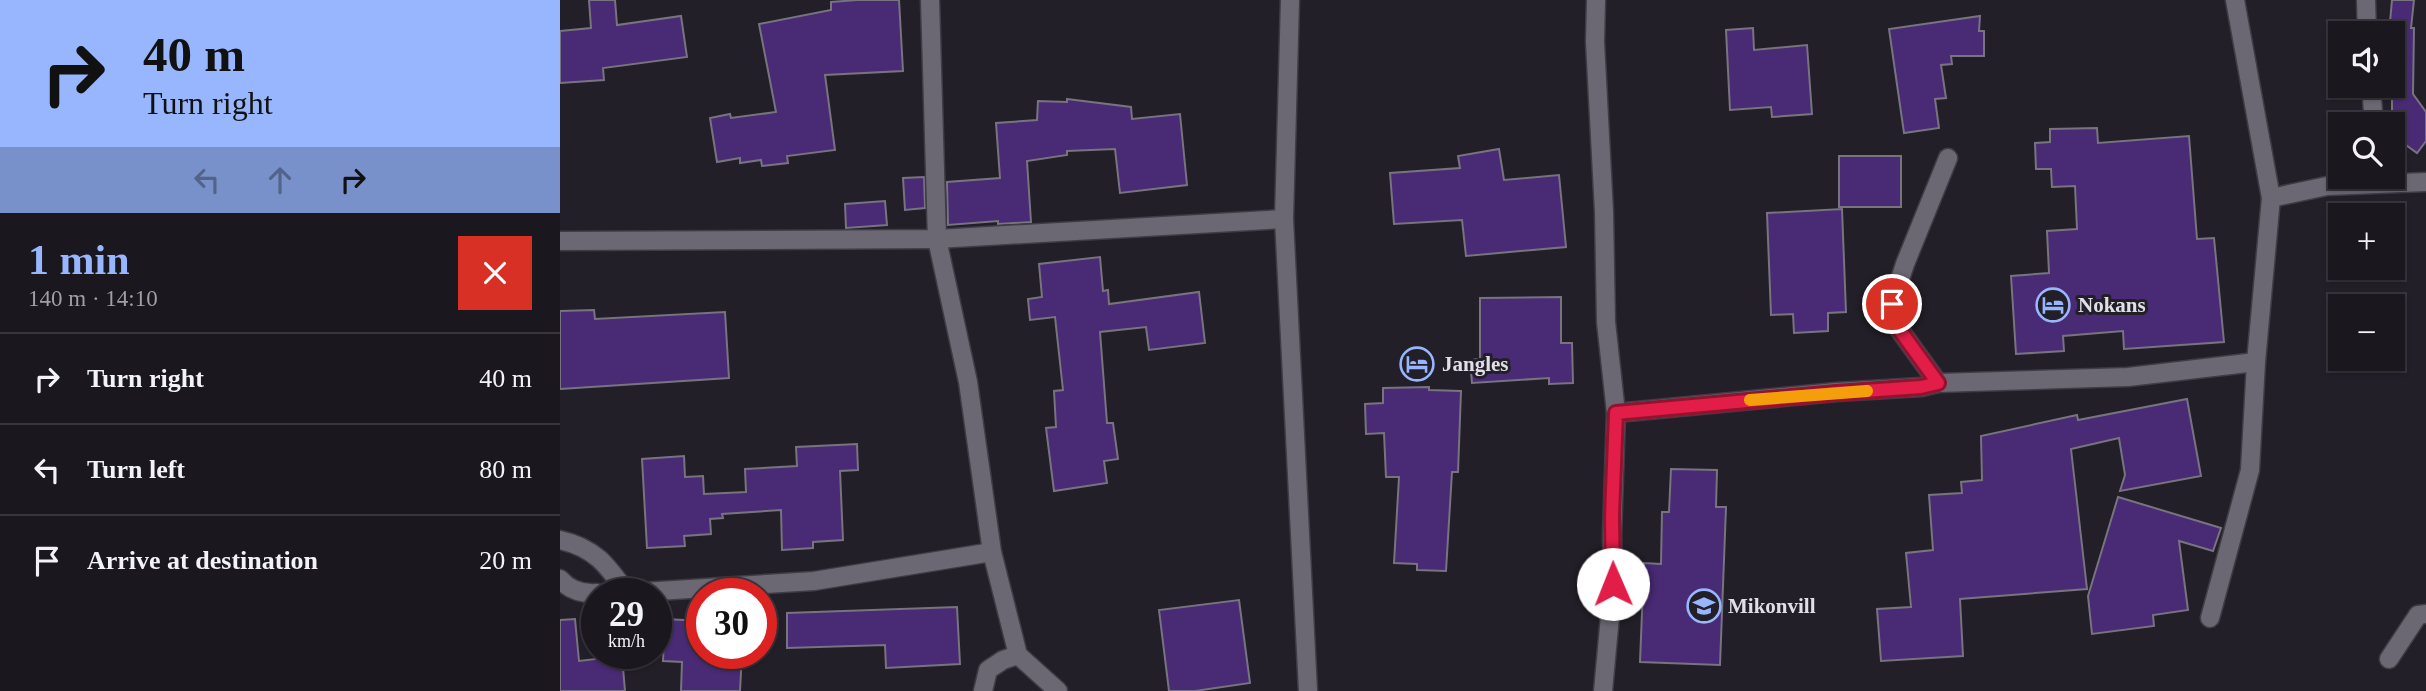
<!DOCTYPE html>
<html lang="en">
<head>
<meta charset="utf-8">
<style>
  :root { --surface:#1a171e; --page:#232027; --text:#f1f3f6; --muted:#9f9fa4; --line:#38363c; --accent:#97b6fd }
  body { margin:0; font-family:Georgia,serif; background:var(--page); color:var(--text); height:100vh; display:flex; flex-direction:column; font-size:26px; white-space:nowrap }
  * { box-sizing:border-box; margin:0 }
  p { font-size:23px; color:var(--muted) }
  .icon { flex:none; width:38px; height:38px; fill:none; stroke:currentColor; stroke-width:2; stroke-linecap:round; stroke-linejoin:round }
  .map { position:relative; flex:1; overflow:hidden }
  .panel { display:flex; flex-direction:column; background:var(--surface); width:560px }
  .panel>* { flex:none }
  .hud { background:#97b6fd; color:#111; overflow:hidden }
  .controls { position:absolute; left:1768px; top:21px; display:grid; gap:14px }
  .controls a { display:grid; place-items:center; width:77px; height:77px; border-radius:0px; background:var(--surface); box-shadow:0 2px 5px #0004,0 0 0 2px var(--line); font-size:35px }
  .speed { position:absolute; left:21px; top:578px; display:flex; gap:14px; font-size:35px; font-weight:700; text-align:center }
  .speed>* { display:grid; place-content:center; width:91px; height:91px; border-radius:50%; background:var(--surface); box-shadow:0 2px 5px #0004,0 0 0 2px var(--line); line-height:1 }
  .speed small { font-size:18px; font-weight:400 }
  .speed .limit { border:10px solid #d22; background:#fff; color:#111 }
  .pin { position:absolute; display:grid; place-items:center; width:60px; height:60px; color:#fff; margin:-30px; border:4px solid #fff; border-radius:50%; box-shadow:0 2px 7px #0007 }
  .me { position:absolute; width:77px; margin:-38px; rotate:359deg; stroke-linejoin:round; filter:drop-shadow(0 0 5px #0008) }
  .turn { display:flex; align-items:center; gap:24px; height:147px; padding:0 28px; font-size:32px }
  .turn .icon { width:91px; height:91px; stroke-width:2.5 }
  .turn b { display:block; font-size:49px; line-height:60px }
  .lanes { display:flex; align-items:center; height:66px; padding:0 28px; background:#0003; justify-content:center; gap:35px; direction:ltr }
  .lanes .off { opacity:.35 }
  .round { display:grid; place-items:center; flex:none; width:74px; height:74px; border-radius:0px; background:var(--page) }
  .summary { display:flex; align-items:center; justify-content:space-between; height:119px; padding:0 28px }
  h1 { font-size:42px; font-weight:600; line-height:52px; color:var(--accent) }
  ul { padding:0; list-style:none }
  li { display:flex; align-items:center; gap:21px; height:91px; padding:0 28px; border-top:2px solid var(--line) }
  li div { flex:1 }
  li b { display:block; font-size:26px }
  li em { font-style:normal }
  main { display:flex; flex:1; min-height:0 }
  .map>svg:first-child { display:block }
</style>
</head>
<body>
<main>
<section class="panel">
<div class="hud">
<div class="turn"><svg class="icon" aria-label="right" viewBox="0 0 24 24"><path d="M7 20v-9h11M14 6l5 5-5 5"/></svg><div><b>40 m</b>Turn right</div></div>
<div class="lanes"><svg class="icon off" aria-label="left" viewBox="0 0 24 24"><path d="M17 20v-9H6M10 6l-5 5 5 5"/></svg><svg class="icon off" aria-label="ahead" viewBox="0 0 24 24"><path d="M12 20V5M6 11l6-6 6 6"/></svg><svg class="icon" aria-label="right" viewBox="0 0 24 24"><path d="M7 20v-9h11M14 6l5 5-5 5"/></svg></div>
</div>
<div class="summary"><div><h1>1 min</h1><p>140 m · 14:10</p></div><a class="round" style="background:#d93025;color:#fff"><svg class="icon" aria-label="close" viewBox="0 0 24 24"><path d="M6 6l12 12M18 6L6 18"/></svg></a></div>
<ul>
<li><svg class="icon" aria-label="right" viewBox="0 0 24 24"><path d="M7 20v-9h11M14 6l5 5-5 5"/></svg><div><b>Turn right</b></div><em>40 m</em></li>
<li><svg class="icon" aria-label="left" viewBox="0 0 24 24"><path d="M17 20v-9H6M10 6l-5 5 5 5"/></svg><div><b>Turn left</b></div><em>80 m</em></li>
<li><svg class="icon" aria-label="arrive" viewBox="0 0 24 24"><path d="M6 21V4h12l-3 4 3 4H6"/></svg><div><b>Arrive at destination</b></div><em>20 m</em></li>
</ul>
</section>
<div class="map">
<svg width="1866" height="691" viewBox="0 0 1866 691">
  <rect width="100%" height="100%" fill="#221f28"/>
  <g fill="#492a75" stroke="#77737f" stroke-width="2">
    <polygon points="29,0 55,0 57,25 121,16 127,57 43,68 44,80 0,83 0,31 31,28"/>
    <polygon points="297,0 339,0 343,71 265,75 275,150 227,156 228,163 202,166 201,160 180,163 180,158 157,162 150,118 170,114 171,118 216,112 199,24 271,10 271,2"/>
    <polygon points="1832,0 1854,0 1851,28 1854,28 1853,94 1866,112 1866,141 1857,153 1839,140 1842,134 1832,134 1832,98 1829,86 1832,86 1832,33 1829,33"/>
    <polygon points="1420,16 1419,31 1424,31 1424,56 1391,56 1392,64 1381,65 1386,98 1375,99 1379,128 1344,133 1329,29"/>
    <polygon points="1193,28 1194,50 1247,45 1252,114 1212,117 1211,107 1170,110 1166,30"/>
    <polygon points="507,99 571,107 572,119 620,114 627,185 560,193 555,149 507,151 507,155 467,161 471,222 438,224 438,221 388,225 387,182 440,178 436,123 477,120 478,101 507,102"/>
    <polygon points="1537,128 1538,143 1629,136 1637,239 1654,238 1664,342 1564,349 1563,331 1503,336 1504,351 1456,354 1451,276 1489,273 1487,231 1517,229 1515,186 1492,187 1491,169 1476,169 1475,143 1490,142 1490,129"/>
    <polygon points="939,149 944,180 999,175 1006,247 906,256 902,220 834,224 830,173 900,168 898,156"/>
    <rect x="1279" y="156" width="62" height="51"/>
    <polygon points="364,177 365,208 345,210 343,178"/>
    <polygon points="325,201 327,225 286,228 285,204"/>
    <polygon points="1282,209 1286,312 1268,313 1268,331 1234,333 1233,314 1211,315 1207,213"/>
    <polygon points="540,257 543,291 548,290 549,304 639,292 645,343 589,350 586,327 540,332 547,423 553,423 558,459 544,461 547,483 494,491 486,428 496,427 494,391 503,390 495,317 470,320 468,299 482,297 479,264"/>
    <polygon points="1001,297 1001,343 1012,343 1013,383 989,384 989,378 912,383 910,360 920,359 920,298"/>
    <polygon points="34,310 35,319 165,312 169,378 0,389 0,311"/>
    <polygon points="869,387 869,390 901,391 898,472 892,472 886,571 857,570 857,564 834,563 839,477 826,477 824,433 806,434 805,404 823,403 823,388"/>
    <polygon points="1627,399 1641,476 1560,491 1565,475 1559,438 1511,449 1527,589 1400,599 1403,656 1321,661 1317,609 1351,607 1346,553 1373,550 1369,495 1402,493 1401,482 1422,480 1421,436 1517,415 1518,420"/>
    <polygon points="297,444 298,470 280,471 283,540 253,542 253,548 222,550 221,510 162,514 163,518 150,519 151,534 124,536 125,546 87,548 82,459 124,456 125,477 143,476 144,494 186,492 185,469 237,466 236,447"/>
    <polygon points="1111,469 1157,470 1156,507 1166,507 1160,665 1080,662 1084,563 1101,564 1102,512 1109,512"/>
    <polygon points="1558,497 1661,528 1653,551 1619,541 1628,610 1593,615 1594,626 1532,634 1528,596"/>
    <polygon points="679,600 690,683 635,691 609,691 599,610"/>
    <polygon points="397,607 400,664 326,668 325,645 227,648 227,613"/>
    <polygon points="15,619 19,661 62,656 65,691 0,691 0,620"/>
    <polygon points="105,619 142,621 142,653 182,653 180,691 121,691 122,662 103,661"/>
  </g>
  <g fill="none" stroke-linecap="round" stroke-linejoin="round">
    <defs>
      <g id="minor">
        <polyline points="370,0 377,239 408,382 432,552 458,655 498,691"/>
        <polyline points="730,0 724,219 748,691"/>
        <polyline points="1036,0 1035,42 1044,212 1046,322 1056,413 1052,536 1053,584 1043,691"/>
        <polyline points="1675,0 1711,198"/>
        <polyline points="1806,0 1807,33"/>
        <polyline points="1811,86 1814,124"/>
        <polyline points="0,241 377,239 724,219"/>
        <polyline points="1378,383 1339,329 1332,304 1345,264 1388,158"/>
        <polyline points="1056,413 1276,392 1361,387 1378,383 1568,377 1696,362 1711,198 1767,186 1866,182"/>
        <path d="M0 540C35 548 47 565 67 593L254 581 432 552"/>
        <path d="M0 579C9 590 22 594 37 593"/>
        <polyline points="1650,618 1690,470 1696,362"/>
        <polyline points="1829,659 1858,615 1866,614"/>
        <polyline points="423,691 428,670 443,660 458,655"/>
      </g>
    </defs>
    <use href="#minor" stroke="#3e3c44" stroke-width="21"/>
    <use href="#minor" stroke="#6b6873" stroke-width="18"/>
  </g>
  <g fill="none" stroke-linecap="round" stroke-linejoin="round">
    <defs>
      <polyline id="route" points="1053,584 1052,516 1056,413 1276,393 1361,387 1378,383 1339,329 1332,304"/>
    </defs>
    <use href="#route" stroke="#92132f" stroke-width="18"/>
    <use href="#route" stroke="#e11d48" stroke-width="12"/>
    <polyline stroke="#f59e0b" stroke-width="12" points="1190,400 1307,391"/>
  </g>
  <defs>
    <symbol id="hotel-ring" viewBox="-11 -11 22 22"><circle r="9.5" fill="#221f28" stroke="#97b6fd" stroke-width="1.5"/><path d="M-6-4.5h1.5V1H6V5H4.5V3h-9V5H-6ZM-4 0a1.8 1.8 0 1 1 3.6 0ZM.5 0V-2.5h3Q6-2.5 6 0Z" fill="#97b6fd"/></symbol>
    <symbol id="school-ring" viewBox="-11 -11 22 22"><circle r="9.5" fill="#221f28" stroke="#97b6fd" stroke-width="1.5"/><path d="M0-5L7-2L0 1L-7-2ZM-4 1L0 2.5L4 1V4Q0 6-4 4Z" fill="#97b6fd"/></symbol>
  </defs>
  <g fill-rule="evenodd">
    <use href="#hotel-ring" x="1474" y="286" width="38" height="38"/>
    <use href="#hotel-ring" x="838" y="345" width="38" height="38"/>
    <use href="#school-ring" x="1125" y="587" width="38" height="38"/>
  </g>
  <g text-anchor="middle" stroke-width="6" stroke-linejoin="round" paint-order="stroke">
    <g font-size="21" font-weight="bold" fill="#e1dfe6" stroke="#221f28" text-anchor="start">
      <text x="1518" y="312">Nokans</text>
      <text x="882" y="371">Jangles</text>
      <text x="1168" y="613">Mikonvill</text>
    </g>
  </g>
</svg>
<div class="controls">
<a><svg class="icon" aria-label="sound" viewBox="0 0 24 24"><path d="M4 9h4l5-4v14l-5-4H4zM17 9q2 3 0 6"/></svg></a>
<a><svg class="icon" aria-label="search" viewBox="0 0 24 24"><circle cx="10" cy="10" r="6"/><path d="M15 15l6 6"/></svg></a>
<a>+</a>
<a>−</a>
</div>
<div class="speed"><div>29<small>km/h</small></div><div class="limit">30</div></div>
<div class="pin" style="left:1332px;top:304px;background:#d93025"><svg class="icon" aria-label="arrive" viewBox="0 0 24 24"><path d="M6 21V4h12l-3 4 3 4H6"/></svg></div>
<svg class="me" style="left:1053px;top:584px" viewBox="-20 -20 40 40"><circle r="19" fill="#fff"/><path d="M0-13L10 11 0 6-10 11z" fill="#e11d48"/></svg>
</div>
</main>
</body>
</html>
